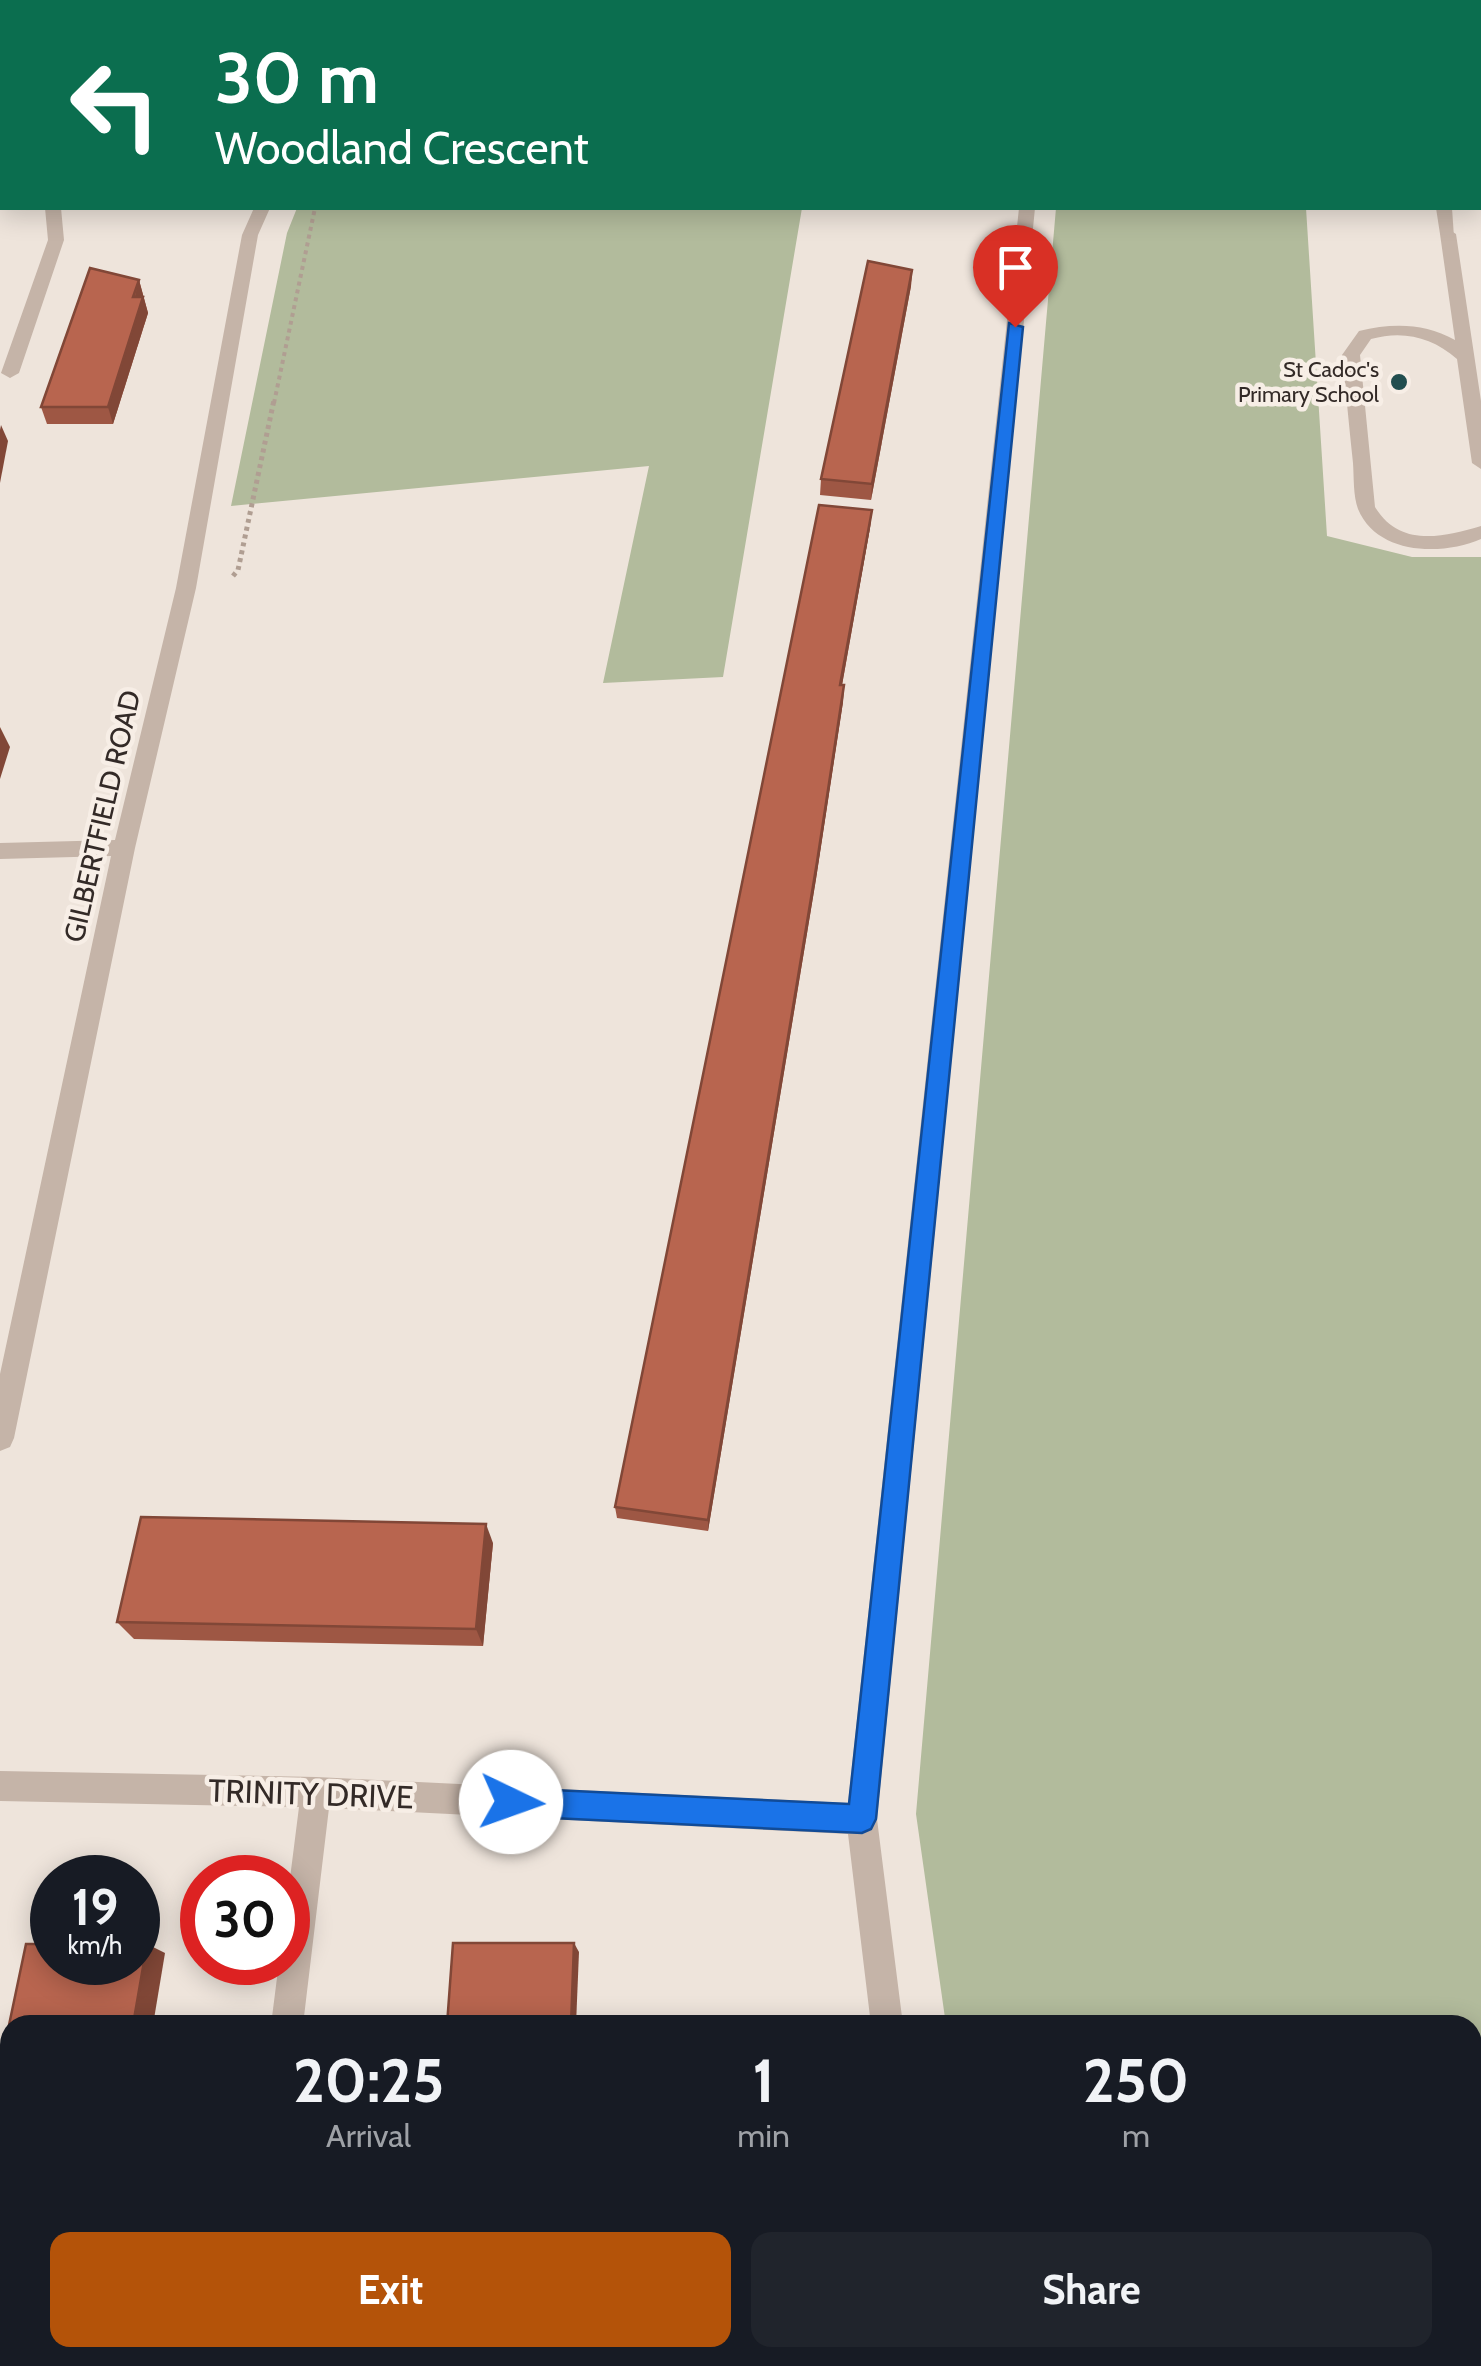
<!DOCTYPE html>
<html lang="en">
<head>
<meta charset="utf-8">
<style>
  :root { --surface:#171b24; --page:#20242c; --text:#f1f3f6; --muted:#9ea1a6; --accent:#b45309 }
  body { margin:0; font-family:Cabin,sans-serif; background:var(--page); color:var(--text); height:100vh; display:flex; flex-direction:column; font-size:38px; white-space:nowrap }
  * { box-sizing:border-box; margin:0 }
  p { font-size:32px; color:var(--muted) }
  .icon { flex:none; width:55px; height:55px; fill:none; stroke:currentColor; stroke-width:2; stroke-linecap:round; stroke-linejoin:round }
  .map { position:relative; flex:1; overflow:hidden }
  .panel { position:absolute; left:0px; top:2015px; width:1482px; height:352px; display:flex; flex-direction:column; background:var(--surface); border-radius:30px 30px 0 0; box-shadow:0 5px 25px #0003 }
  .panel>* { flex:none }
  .banner { position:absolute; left:0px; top:0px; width:1482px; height:210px; box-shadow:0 5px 25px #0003; background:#0b6e4f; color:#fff; overflow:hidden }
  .speed { position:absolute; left:30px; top:1855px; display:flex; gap:20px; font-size:50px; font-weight:700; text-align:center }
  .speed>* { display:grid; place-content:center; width:130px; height:130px; border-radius:50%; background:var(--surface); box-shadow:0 5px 25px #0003; line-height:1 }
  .speed small { font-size:25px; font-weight:400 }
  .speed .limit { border:15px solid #d22; background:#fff; color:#111 }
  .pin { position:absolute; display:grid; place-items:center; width:85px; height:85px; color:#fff; margin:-102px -42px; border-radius:50% 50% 50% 0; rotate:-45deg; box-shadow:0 0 10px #0007 }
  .pin .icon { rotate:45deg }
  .me { position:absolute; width:110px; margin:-55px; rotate:93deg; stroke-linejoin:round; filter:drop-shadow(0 0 8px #0008) }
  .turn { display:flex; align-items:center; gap:35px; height:210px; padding:0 50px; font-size:45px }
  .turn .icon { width:130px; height:130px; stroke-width:2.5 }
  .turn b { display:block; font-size:70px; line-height:85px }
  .eta { display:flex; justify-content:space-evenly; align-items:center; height:170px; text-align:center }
  .eta b { font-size:60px; font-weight:700; line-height:70px }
  .primary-button { display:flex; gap:20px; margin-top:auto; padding:20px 50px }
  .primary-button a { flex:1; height:115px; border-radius:20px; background:var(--accent); color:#fff; font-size:40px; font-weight:700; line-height:115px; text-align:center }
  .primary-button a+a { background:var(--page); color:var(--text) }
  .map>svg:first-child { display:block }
</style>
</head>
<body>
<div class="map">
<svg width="1481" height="2366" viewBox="0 0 1481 2366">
  <rect width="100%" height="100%" fill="#eee4db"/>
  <g fill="#b2bb9c">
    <polygon points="378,0 837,0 377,2"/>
    <polygon points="297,208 802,208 723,677 603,683 649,466 231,506 287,233"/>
    <polygon points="1056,208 1306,208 1327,536 1412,557 1481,557 1481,2366 994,2366 993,2358 1472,2358 1472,2025 946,2025 916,1814"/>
  </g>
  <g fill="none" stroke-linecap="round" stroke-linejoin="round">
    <polyline stroke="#b09e92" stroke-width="4" stroke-dasharray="4 4" stroke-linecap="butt" points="274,403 315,208"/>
    <polyline stroke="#b09e92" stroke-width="5" stroke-dasharray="4 4" stroke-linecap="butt" points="233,576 238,570 274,400"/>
    <path fill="#c5b4a8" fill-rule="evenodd" d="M1448 229 1456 234 1481 401V469L1472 463 1457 359C1432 337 1403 330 1371 339L1360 355 1375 507C1400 548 1443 537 1481 526V539C1442 556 1377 555 1358 509 1353 496 1354 477 1353 463 1349 427 1346 391 1342 355L1359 331C1393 323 1424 323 1455 340L1440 234Z"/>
    <g fill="#c5b4a8" fill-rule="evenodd">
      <rect x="1409" y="0" width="14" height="2"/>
      <polygon points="45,208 61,208 64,240 19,373 10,378 1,373 48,240"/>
      <polygon points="254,208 270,208 258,235 196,588 135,848 14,1438 10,1447 0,1451 0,1374 111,856 0,859 0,843 115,840 176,588 242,235"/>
      <polygon points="1019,208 1035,208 877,1819 903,2025 871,2025 848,1834 329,1808 303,2025 271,2025 279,1962 288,1962 288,1894 299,1807 0,1801 0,1771 316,1777 848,1803"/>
      <polygon points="1436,208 1452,208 1454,237 1440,234"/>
      <polygon points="227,2358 263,2358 262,2366 226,2366"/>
      <polygon points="909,2358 945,2358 946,2366 910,2366"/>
    </g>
  </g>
  <g fill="#9e5744">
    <polygon points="912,270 911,286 871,500 820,495 821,479"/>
    <polygon points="139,280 148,313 113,424 47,424 41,407"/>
    <polygon points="872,510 870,528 842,685 844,685 843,702 816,879 708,1531 617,1518 615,1507"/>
    <polygon points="493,1543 483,1646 134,1639 117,1622"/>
  </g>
  <g fill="#814737">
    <polygon points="2,95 2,131 0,139 0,103"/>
    <polygon points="912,270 911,286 871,500 872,484"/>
    <polygon points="139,280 148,313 113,424 108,407"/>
    <polygon points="1,425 8,441 0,483 0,430"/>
    <polygon points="872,510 870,528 839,702 840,685"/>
    <polygon points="844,685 843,702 816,879 708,1531 708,1520"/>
    <polygon points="0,727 10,747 0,779"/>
    <polygon points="486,1524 493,1543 483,1646 476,1629"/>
    <polygon points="574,1943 579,1952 576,2025 571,2025"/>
    <polygon points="147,1944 165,1953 153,2025 133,2025"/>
    <polygon points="76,2358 99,2358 97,2366 75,2366"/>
    <rect x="558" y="2358" width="6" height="8"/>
  </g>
  <g fill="#b8654f" stroke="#814737" stroke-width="2.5">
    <polygon points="14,0 132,0 131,2 13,2"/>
    <polygon points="223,0 307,0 306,2 222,2"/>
    <polygon points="0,65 2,65 2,95 0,103"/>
    <polygon points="868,261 912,270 872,484 821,479"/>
    <polygon points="90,268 139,280 133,297 143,297 108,407 41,407"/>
    <polygon points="819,505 872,510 840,685 844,685 817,862 708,1520 615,1507"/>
    <polygon points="141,1517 486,1524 476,1629 117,1622"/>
    <polygon points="453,1943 574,1943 571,2025 447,2025"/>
    <polygon points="26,1944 52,1944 52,1962 138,1962 138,1944 147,1944 133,2025 10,2025 10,2358 76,2358 75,2366 0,2366 0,2068"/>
    <polygon points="419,2358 558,2358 558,2366 418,2366"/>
  </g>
  <polygon fill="#1a73e8" stroke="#114b97" stroke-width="2.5" points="1009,323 1023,327 876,1819 871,1829 862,1833 511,1816 501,1812 497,1802 501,1792 511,1788 849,1804"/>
  <circle fill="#224e4f" stroke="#f7eee6" stroke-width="4" cx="1399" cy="382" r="10"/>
  <g text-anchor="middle" stroke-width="9" stroke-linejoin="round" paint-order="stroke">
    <g font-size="22" fill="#332a27" stroke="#f7eee6" text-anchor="end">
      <text x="1379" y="377">St Cadoc's<tspan x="1379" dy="25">Primary School</tspan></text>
    </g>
    <g font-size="28" fill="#332a27" stroke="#f7eee6">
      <text transform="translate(102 816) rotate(-77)" y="10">GILBERTFIELD ROAD</text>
    </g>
    <g font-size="32" fill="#332a27" stroke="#f7eee6">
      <text transform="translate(311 1794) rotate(2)" y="11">TRINITY DRIVE</text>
    </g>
  </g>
</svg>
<div class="speed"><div>19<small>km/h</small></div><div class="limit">30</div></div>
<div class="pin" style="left:1015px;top:327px;background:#d93025"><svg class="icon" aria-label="arrive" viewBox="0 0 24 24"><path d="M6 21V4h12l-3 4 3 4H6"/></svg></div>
<svg class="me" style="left:511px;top:1802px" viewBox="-20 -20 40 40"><circle r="19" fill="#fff"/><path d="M0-13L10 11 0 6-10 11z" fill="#1a73e8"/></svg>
<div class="banner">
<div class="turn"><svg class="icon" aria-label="left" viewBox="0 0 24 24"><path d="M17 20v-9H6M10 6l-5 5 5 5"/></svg><div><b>30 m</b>Woodland Crescent</div></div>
</div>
<section class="panel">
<div class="eta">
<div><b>20:25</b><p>Arrival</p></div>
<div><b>1</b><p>min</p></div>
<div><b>250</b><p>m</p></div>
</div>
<div class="primary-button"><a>Exit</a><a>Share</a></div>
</section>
</div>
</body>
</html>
